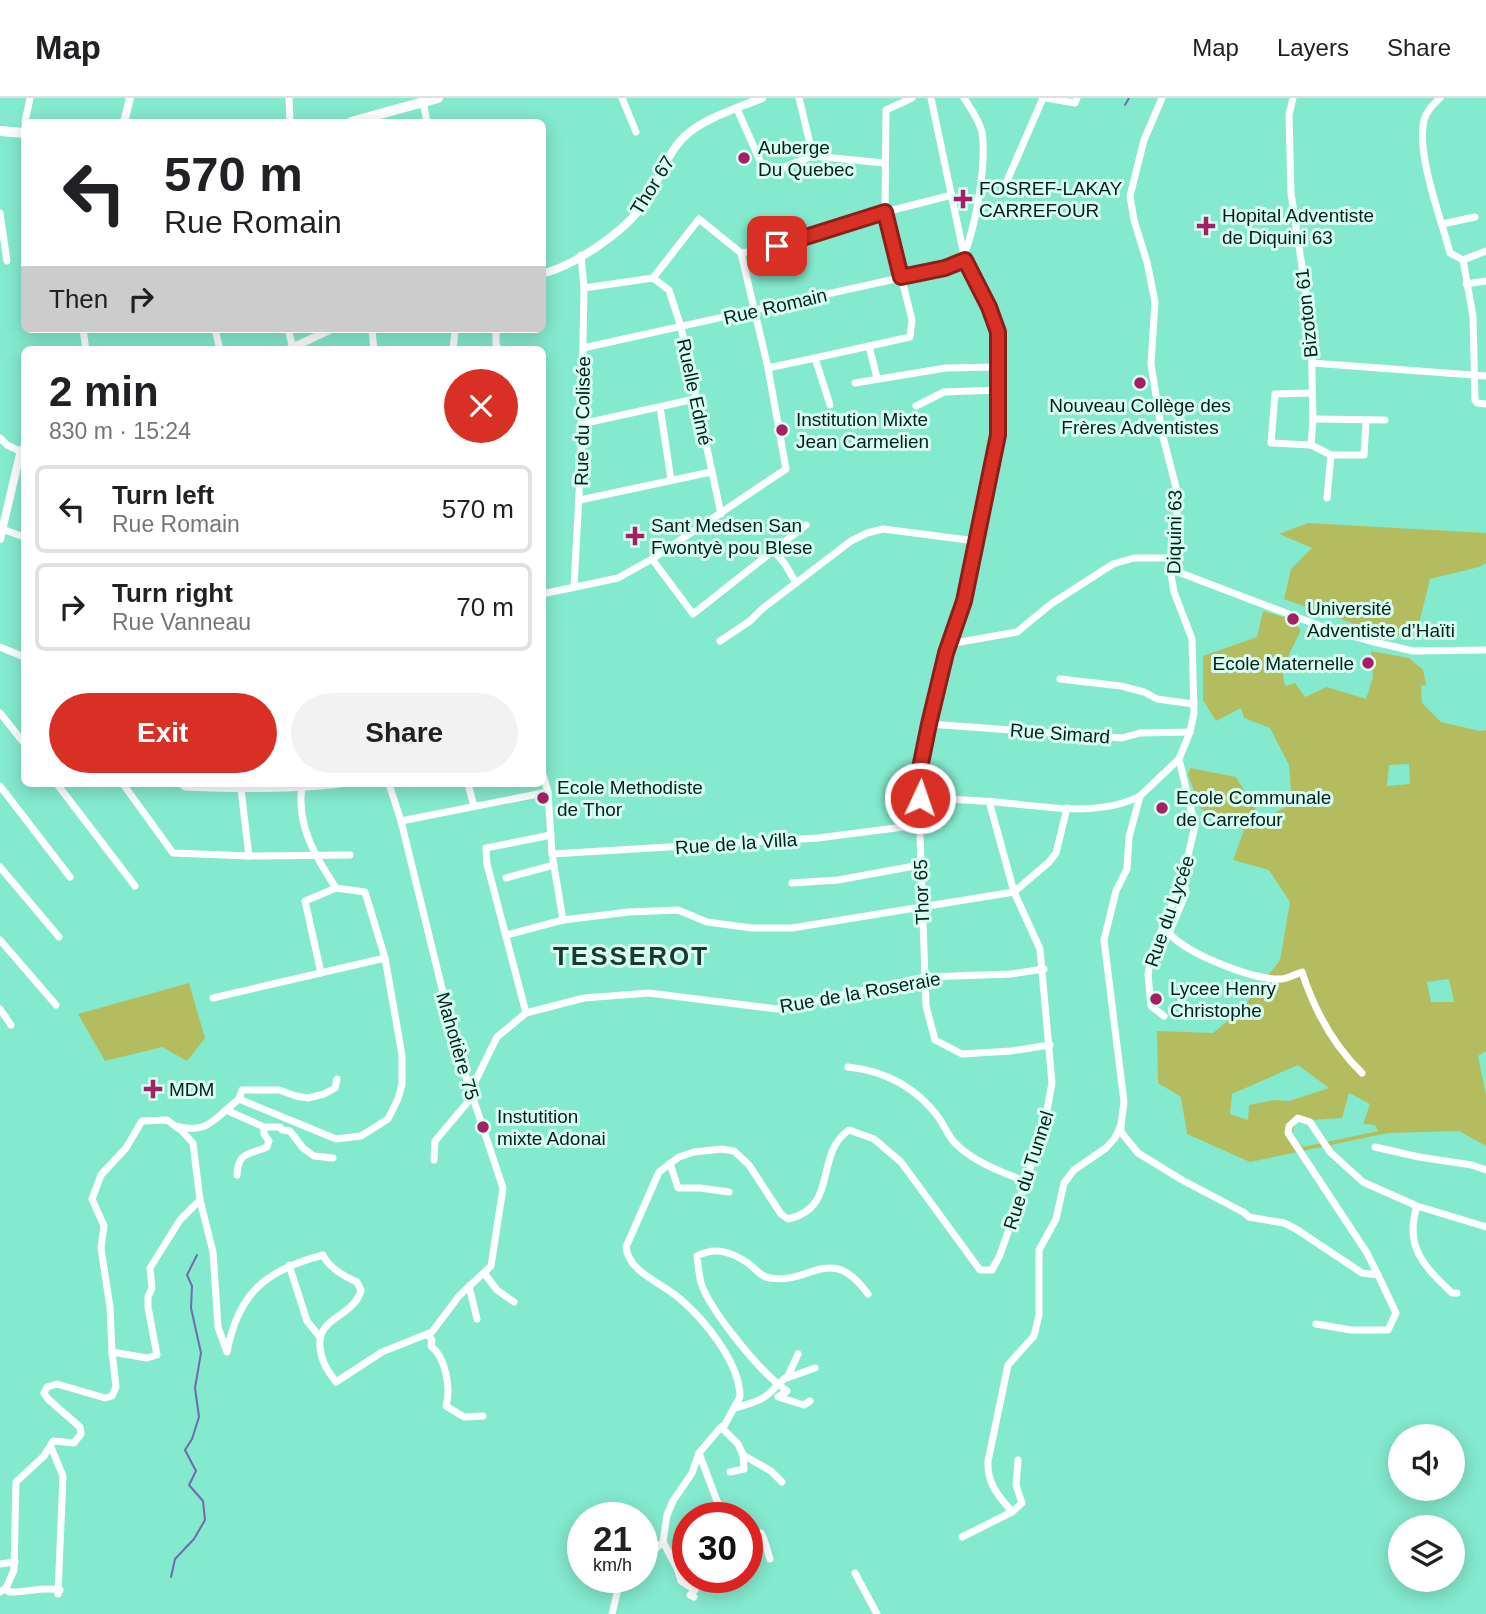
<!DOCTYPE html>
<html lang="en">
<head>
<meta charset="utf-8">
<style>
  :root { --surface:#fff; --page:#f2f2f2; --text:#202124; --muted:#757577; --line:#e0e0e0; --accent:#d93025 }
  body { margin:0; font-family:Helvetica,sans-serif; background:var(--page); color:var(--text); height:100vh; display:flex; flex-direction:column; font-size:26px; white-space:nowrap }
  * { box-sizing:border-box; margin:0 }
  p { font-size:23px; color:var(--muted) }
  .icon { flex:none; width:38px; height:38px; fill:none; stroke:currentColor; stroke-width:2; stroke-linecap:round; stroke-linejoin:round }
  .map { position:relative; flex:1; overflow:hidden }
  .panel { position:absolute; left:21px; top:248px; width:525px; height:441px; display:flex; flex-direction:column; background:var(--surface); border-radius:10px; box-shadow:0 4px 18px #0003 }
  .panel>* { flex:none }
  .guide { position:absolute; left:21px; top:21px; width:525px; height:214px; border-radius:10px; box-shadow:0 4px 18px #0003; background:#fff; color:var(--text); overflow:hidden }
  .controls { position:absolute; left:1388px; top:1326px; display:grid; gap:14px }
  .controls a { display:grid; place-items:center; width:77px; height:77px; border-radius:50%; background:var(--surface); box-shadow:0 4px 18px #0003; font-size:35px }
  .speed { position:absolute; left:567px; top:1404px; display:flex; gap:14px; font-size:35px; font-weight:700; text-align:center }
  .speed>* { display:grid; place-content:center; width:91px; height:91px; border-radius:50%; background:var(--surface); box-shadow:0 4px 18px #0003; line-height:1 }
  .speed small { font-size:18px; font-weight:400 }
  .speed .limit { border:10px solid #d22; background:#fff; color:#111 }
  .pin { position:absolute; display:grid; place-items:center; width:60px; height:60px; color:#fff; margin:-30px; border-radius:14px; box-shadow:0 4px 10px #0006 }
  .me { position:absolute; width:77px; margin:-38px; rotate:3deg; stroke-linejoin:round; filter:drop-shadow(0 0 5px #0008) }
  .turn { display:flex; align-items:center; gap:24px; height:147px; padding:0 28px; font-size:32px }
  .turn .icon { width:91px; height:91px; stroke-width:2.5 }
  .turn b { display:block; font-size:49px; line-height:60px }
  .then { display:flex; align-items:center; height:66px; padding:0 28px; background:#0003; gap:14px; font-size:26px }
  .round { display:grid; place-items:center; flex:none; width:74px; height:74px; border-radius:37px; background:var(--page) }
  .headline { display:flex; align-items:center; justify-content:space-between; height:119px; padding:0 28px }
  h1 { font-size:42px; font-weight:800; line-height:52px }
  .primary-button { display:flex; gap:14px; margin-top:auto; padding:14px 28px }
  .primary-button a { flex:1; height:80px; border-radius:42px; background:var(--accent); color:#fff; font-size:28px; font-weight:800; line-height:80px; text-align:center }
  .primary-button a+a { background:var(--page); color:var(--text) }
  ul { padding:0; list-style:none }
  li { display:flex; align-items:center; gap:21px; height:88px; margin:0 14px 10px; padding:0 14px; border:4px solid var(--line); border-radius:10px }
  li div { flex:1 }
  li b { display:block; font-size:26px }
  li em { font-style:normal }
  header { display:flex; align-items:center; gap:42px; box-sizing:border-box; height:98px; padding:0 35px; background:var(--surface); border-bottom:2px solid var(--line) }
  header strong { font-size:33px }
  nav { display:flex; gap:38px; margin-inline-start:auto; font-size:24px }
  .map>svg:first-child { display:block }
</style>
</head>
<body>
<header>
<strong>Map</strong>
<nav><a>Map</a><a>Layers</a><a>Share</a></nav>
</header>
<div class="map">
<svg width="1486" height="1516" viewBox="0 0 1486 1516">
  <rect width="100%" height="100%" fill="#84eace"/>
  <g fill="#b3bd5f" fill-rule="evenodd">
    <polygon points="1308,425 1486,435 1486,465 1479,469 1430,481 1416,538 1383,536 1284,501 1291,471 1312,450 1279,436"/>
    <path d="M1263 513 1290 521 1301 532 1282 571 1285 588 1295 585 1305 599 1327 589 1366 601 1373 579 1371 553 1409 560 1423 572 1426 587 1421 588 1422 605 1441 624 1480 633 1486 632V953L1478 958 1486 997V1048L1459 1033 1388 1035 1250 1064 1187 1036 1181 999 1158 985 1157 933 1213 935 1242 911 1280 862 1290 804 1269 772 1233 762 1244 732 1201 711 1188 677 1190 670 1236 679 1262 722 1292 705 1289 667 1270 630 1244 620 1241 610 1216 623 1203 602V558L1257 539ZM1409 666 1410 686 1387 688 1389 667ZM1449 881 1454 904H1431L1427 884ZM1298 967 1329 990 1289 1003 1275 1002 1249 1007 1248 1022 1230 1016 1232 996ZM1349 995 1370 1006 1363 1026 1375 1027 1378 1033 1303 1049 1291 1037 1297 1023 1342 1020Z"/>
    <polygon points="189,885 205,940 187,963 162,949 105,963 78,916"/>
  </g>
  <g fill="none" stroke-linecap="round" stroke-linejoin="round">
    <g stroke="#7269af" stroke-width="2">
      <polyline points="1125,7 1129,0"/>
      <polyline points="171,1479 175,1461 194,1441 205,1422 203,1403 189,1387 196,1373 185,1352 192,1341 199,1319 195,1290 201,1255 191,1210 192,1188 187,1177 197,1157"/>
    </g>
    <g stroke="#fff" stroke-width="7">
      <polyline points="289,0 290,24"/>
      <polyline points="622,0 636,34"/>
      <polyline points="799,0 813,58"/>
      <polyline points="931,0 965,162 998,234 999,292 998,337 964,503 946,555 918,680 926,908 935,942 962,956 1011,953 1050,947"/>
      <path d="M964 0C971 11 979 22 982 34 987 64 976 126 965 154"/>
      <polyline points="1046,0 1075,5 1077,0"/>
      <polyline points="1293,0 1289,17 1291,95 1311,229 1313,321 1311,347"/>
      <path d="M1440 0C1433 7 1427 12 1424 22 1416 56 1441 120 1450 155L1463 162 1486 153"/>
      <polyline points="423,4 427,24"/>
      <polyline points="737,11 766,76 813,58 884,65"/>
      <polyline points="25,24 30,0"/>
      <polyline points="1003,92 1043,0"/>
      <polyline points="0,115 7,163"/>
      <polyline points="1442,126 1475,119"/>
      <polyline points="1463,162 1473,218 1475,302 1477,305 1486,306"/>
      <polyline points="653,180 669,192 681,229 721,416"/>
      <polyline points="1466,186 1486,183"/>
      <polyline points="584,190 653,180 699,121 741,155 760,152 885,114 952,97"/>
      <polyline points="83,231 86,252"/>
      <polyline points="215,231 220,252"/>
      <polyline points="288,231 293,250"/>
      <polyline points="372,231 374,252"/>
      <polyline points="496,231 496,246 499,252"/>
      <polyline points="869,248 877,280"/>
      <polyline points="583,250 945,170 965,162"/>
      <polyline points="453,252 455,231"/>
      <polyline points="815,260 910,239 912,222 885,114 886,12 912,0"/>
      <polyline points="1312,265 1486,278"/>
      <polyline points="768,270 815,260 830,307"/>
      <polyline points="855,285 946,270 999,269"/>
      <polyline points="1312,295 1275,296 1271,345 1311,347 1331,357 1364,357 1366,323"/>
      <polyline points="916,308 944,294 999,292"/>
      <polyline points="660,309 671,382"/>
      <polyline points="1313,321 1385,322"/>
      <polyline points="581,326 695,301"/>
      <polyline points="0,340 7,347 24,355"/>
      <polyline points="1327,400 1331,357"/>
      <polyline points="580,402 711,374"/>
      <polyline points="2,431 24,439"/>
      <polyline points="774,453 785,466 796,485"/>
      <polyline points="652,461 693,516 806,427"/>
      <polyline points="1170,471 1331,532 1370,543 1413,553 1486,552"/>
      <polyline points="574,489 581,359 584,190 581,157"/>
      <polyline points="542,496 618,480 652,461 786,371 768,270 741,155"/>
      <polyline points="720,543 750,523 762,511 851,443 867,435 883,431 976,443"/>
      <polyline points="949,546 1017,534 1051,506 1113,466 1134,460 1172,460"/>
      <polyline points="0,549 24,559"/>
      <polyline points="1060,581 1121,588 1144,594 1157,601 1194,606"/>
      <polyline points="0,615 24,645"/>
      <polyline points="929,626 1122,640 1140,635 1190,634"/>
      <polyline points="542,673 548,694 552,756 563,822"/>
      <polyline points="57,686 135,788"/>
      <polyline points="123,686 173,755 249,758 350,757"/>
      <path d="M181 686 185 689C237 691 289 692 341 686"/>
      <polyline points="468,686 474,708"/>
      <path d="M302 687C296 727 315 758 336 790"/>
      <polyline points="0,688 70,779"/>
      <polyline points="241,691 249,758"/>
      <path d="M920 700C946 701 971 702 996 704 1042 708 1098 720 1140 698"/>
      <polyline points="401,723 548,694"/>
      <polyline points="552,756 818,740 919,727"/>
      <polyline points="0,769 59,839"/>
      <path d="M1183 779 1186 795 1169 835C1185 855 1255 883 1281 881 1287 881 1296 876 1302 874 1314 911 1334 948 1362 975"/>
      <polyline points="506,780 554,767"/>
      <polyline points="792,785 838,782 920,767"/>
      <polyline points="507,837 563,822 629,814 678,812 707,824 752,830 792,830 1014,794 1049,764 1056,755 1067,710"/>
      <polyline points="0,842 56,907"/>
      <polyline points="213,900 385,860"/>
      <polyline points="0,911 11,927"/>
      <polyline points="526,915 487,766 486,750 551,737"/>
      <polyline points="1164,918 1151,908 1148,877 1151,858 1183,779 1195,728 1179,661"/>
      <path d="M848 969C885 973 917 990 939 1020 945 1029 949 1040 957 1047 976 1065 1000 1073 1024 1083"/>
      <polyline points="470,994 497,939 526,915 584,900 649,895 777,911 925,879 1011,876 1044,871"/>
      <polyline points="239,1001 336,1041 361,1038 388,1021 398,1001 402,986 402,957 385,860 365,794 336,790 305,803 321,875"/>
      <polyline points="226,1012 239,1001 242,992 279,992 296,998 308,1000 324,996 335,990 337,981"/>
      <polyline points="1121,1027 1121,1034 1138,1055 1182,1082 1243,1114 1249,1119 1284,1125 1296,1131 1362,1175 1378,1177 1396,1215 1388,1232 1351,1232 1316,1226"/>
      <path d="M177 1028C200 1035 210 1027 226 1012L264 1029"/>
      <polyline points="1375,1049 1419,1059 1472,1067 1486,1072"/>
      <polyline points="434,1062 435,1043 472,999"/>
      <polyline points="670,1065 678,1090 700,1090 729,1094"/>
      <path d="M237 1077C238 1053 249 1057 267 1049L269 1043 264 1036V1029H280L282 1032 290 1033 303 1050 314 1058 333 1060"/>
      <path d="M1417 1108C1404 1149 1424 1168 1452 1195H1457"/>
      <polyline points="289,1167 307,1223 319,1238"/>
      <polyline points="484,1175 497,1192 514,1204"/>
      <polyline points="1378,1177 1367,1155 1288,1035 1289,1028 1298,1020 1310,1024 1330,1054 1363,1084 1417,1108 1486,1129"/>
      <polyline points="469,1188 477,1221"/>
      <path d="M428 1237 432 1242 431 1248C446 1260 451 1290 446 1308L464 1319 483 1318"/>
      <path d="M112 1254 147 1260 157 1257 148 1209V1199L152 1190 150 1170 180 1122 200 1102 213 1154 218 1229 227 1254C238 1195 266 1172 323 1157 328 1169 345 1179 357 1184L361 1192C354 1219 317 1219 320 1248 321 1263 327 1272 336 1284L382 1254 432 1234 459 1198 491 1168 503 1090 457 952 401 723 389 686"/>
      <polyline points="798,1256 788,1278 778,1286 787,1293 778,1299 804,1307 810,1303"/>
      <polyline points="784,1281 815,1270"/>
      <path d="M735 1310C753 1305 766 1302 778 1286 755 1267 710 1212 701 1185 699 1176 698 1167 697 1158 715 1148 731 1154 748 1165 755 1170 760 1179 770 1180 811 1187 830 1144 868 1196"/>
      <polyline points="721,1329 738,1346 743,1357 771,1373 782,1384"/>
      <polyline points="51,1349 63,1378 58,1496"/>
      <polyline points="699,1355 723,1419"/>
      <polyline points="730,1374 744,1371 743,1357"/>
      <path d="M1012 1414C998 1397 987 1386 988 1363L1008 1267 1034 1238 1039 1217V1152L1056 1121 1064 1085 1074 1072 1106 1050 1115 1040 1121 1027 1124 1004 1104 842 1116 793 1127 771 1129 739 1140 698 1179 661 1190 634 1194 615 1192 541 1174 494 1170 471 1177 430V393L1162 335 1151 266 1155 204 1147 164 1134 122 1130 98 1144 42 1162 0"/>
      <polyline points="747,1438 761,1435 764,1441 770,1461"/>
      <polyline points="962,1439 1012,1414 1022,1405 1016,1387 1018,1362"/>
      <polyline points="663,1444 677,1470 681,1483 695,1492 690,1497 694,1499"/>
      <path d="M642 1463 663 1444 667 1417 673 1403 692 1375 699 1355 721 1329 724 1328 740 1299C740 1265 705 1222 679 1200 661 1184 629 1175 626 1149L659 1074 679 1059 694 1054 722 1051 734 1053 749 1067 781 1116 788 1121C840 1109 813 1057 849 1032L874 1041 901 1064 980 1172H992L1000 1157 1043 1033 1052 985 1040 851 1014 794 989 703"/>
      <polyline points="0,1466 15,1464"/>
      <polyline points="855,1475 877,1516"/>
      <polyline points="6,1490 14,1472 16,1384 44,1358 53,1343 74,1345 81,1336 80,1329 48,1301 44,1295 47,1289 57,1286 105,1300 112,1298 116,1289 112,1254 110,1209 101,1150 104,1128 92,1101 101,1077 126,1050 142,1023 167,1022 182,1033 193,1045 200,1102"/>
      <path d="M0 1494 6 1490 9 1494C27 1495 42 1488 60 1492"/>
      <polyline points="612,1516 619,1487 625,1479"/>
    </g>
    <g stroke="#fff" stroke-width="8">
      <polyline points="124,24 130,0"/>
      <path d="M542 176C578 166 631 130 649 98 661 78 668 54 685 38 704 20 738 10 762 0"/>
      <polyline points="287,252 332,231"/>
      <polyline points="0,441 21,352 24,350"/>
    </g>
    <g stroke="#fff" stroke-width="10">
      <polyline points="351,24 438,0"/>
      <polyline points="0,33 24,35"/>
    </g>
  </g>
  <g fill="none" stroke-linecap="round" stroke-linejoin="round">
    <defs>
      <polyline id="route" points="777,148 885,114 901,179 945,170 965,162 989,209 998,234 998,337 964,503 946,555 929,626 918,680 920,700"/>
    </defs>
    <use href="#route" stroke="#8d1f18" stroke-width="18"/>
    <use href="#route" stroke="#d93025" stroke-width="12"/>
  </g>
  <g fill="#a61e66" stroke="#d8fef2" stroke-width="2.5">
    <circle cx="744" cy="60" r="7"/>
    <path d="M959.5 90.5h7v7h7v7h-7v7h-7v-7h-7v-7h7z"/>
    <path d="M1202.5 117.5h7v7h7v7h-7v7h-7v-7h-7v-7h7z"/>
    <circle cx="1140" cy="285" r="7"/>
    <circle cx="782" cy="332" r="7"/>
    <path d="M631.5 427.5h7v7h7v7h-7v7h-7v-7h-7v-7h7z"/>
    <circle cx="1293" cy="521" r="7"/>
    <circle cx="1368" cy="565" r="7"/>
    <circle cx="543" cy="700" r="7"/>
    <circle cx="1162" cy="710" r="7"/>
    <circle cx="1156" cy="901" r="7"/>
    <path d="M149.5 980.5h7v7h7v7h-7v7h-7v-7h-7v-7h7z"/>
    <circle cx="483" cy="1029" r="7"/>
  </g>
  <g text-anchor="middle" stroke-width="6" stroke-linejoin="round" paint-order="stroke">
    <g font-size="19" fill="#002119" stroke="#d8fef2" text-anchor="start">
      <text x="758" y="56">Auberge<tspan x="758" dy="22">Du Quebec</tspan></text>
      <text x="979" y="97">FOSREF-LAKAY<tspan x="979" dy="22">CARREFOUR</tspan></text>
      <text x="1222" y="124">Hopital Adventiste<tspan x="1222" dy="22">de Diquini 63</tspan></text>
      <text x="1140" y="314" text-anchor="middle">Nouveau Collège des<tspan x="1140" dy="22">Frères Adventistes</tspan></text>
      <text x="796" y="328">Institution Mixte<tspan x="796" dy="22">Jean Carmelien</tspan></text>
      <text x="651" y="434">Sant Medsen San<tspan x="651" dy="22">Fwontyè pou Blese</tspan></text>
      <text x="1307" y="517">Université<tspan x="1307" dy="22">Adventiste d’Haïti</tspan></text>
      <text x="1354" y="572" text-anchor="end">Ecole Maternelle</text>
      <text x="557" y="696">Ecole Methodiste<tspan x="557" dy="22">de Thor</tspan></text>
      <text x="1176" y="706">Ecole Communale<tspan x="1176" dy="22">de Carrefour</tspan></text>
      <text x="1170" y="897">Lycee Henry<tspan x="1170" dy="22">Christophe</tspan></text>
      <text x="169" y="998">MDM</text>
      <text x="497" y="1025">Instutition<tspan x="497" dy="22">mixte Adonai</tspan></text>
    </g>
    <g font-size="19" fill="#002119" stroke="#d8fef2">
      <text transform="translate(652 87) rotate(-58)" y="7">Thor 67</text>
      <text transform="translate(775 208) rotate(-13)" y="7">Rue Romain</text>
      <text transform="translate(1306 215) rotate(-96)" y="7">Bizoton 61</text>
      <text transform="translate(695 294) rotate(78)" y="7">Ruelle Edmé</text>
      <text transform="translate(582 323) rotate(-89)" y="7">Rue du Colisée</text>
      <text transform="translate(1174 434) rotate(-89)" y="7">Diquini 63</text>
      <text transform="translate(1060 635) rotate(4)" y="7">Rue Simard</text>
      <text transform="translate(736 745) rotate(-4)" y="7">Rue de la Villa</text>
      <text transform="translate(921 794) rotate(-92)" y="7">Thor 65</text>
      <text transform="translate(1169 813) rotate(-71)" y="7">Rue du Lycée</text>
      <text transform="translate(860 894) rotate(-10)" y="7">Rue de la Roseraie</text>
      <text transform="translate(458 948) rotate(74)" y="7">Mahotière 75</text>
      <text transform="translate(1028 1072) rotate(-72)" y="7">Rue du Tunnel</text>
    </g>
    <g font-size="26" font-weight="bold" letter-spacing="2" fill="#193931" stroke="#d8fef2">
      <text x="631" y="867">TESSEROT</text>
    </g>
  </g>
</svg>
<div class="controls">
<a><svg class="icon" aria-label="sound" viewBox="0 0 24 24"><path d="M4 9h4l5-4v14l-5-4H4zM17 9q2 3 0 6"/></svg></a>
<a><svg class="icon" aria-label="layers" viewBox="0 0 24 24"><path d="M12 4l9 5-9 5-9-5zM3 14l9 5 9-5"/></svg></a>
</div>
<div class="speed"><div>21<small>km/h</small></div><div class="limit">30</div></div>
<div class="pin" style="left:777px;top:148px;background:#d93025"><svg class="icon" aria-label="arrive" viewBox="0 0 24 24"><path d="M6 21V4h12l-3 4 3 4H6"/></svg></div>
<svg class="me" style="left:920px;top:700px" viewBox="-20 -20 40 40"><circle r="17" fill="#d93025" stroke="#fff" stroke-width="3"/><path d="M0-11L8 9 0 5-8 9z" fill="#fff"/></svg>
<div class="guide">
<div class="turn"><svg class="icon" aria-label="left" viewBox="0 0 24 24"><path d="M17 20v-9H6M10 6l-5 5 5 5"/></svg><div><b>570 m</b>Rue Romain</div></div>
<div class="then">Then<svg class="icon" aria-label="right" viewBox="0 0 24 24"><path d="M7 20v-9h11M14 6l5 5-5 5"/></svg></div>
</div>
<section class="panel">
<div class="headline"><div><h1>2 min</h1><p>830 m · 15:24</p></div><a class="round" style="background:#d93025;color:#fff"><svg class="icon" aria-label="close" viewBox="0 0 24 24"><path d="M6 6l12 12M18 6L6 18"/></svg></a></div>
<ul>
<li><svg class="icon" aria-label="left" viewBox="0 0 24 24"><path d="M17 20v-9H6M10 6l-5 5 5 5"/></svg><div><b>Turn left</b><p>Rue Romain</p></div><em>570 m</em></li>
<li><svg class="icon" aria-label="right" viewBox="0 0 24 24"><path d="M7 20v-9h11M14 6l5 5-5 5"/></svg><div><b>Turn right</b><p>Rue Vanneau</p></div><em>70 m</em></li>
</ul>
<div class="primary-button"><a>Exit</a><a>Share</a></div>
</section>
</div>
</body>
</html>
